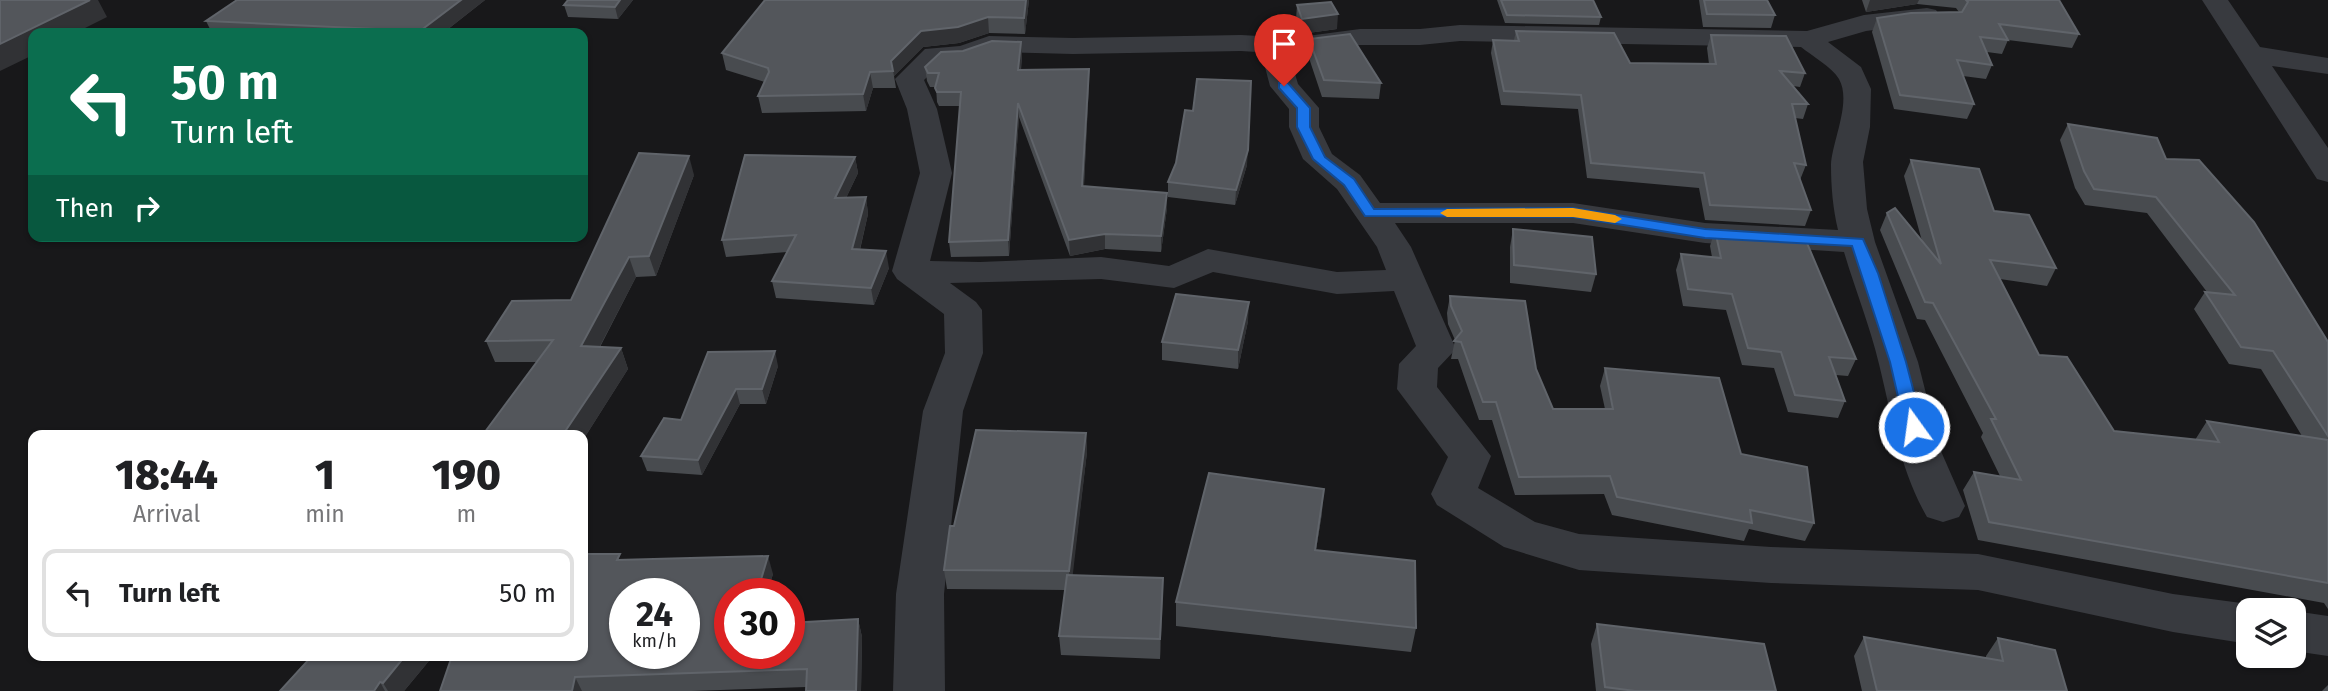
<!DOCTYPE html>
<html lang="en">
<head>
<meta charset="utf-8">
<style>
  :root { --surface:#fff; --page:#f6f6f6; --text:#202124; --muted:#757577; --line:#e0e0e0 }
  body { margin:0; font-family:"Fira Sans",sans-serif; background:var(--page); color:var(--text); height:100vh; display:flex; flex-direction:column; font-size:26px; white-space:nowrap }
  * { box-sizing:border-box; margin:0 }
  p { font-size:23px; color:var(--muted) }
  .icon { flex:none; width:38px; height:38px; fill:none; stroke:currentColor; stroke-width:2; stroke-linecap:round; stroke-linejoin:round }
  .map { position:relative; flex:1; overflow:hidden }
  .panel { position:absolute; left:28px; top:430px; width:560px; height:231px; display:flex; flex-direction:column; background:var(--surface); border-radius:14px; box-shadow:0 2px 5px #0004 }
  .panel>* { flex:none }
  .guide { position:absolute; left:28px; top:28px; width:560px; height:214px; border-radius:14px; box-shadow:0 2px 5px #0004; background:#0b6e4f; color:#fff; overflow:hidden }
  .tools { position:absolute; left:2236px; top:598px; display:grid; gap:14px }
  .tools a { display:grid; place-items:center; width:70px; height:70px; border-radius:14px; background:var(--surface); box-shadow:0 2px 5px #0004; font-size:35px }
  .speed { position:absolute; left:609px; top:578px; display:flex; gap:14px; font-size:35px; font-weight:700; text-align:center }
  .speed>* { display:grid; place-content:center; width:91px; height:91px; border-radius:50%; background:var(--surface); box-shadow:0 2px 5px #0004; line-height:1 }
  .speed small { font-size:18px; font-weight:400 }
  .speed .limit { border:10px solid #d22; background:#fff; color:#111 }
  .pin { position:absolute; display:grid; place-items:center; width:60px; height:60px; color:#fff; margin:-72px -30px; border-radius:50% 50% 50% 0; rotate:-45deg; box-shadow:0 0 7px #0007 }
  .pin .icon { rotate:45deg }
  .me { position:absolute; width:77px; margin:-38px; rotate:346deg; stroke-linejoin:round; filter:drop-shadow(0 0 5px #0008) }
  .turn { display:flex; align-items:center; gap:24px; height:147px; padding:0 28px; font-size:32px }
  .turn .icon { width:91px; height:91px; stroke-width:2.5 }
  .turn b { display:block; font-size:49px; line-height:60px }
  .then { display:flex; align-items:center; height:66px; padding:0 28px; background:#0003; gap:14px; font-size:26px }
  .eta { display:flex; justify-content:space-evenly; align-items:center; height:119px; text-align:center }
  .eta b { font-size:42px; font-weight:800; line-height:49px }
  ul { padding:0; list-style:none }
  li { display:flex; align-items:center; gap:21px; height:88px; margin:0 14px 10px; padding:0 14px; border:4px solid var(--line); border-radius:14px }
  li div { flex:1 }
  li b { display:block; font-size:26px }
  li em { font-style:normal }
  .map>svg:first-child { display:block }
</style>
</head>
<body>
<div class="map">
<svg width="2328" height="691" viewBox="0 0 2328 691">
  <rect width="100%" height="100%" fill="#18181a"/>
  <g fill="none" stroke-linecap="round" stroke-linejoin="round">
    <g fill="#383a3f" fill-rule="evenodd">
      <polygon points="2202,0 2228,0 2260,47 2328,58 2328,74 2272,66 2328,148 2328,182 2317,179"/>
      <path d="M1927 8 1936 10 1940 16 1936 22 1866 31 1828 42 1861 67 1871 89 1870 127 1863 162 1867 209 1875 242 1918 362 1940 449 1965 506 1959 517 1943 522 1927 517C1900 470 1892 417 1879 364 1870 326 1855 289 1844 252L1705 243 1573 223H1395L1411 247 1456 349 1438 368 1437 387 1491 456 1478 488 1535 522 1579 534 1771 547 1978 554 2173 594 2249 604 2267 611H2249V644L2173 632 1978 590 1771 583 1579 570 1504 547 1437 505 1431 494 1448 457 1397 389 1399 364 1416 346 1394 291 1337 294 1213 272 1174 288 1101 279 950 283 976 302 982 310 983 353 963 411 944 594 945 691H893L896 594 923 411 945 353 944 314 897 279 892 271 920 173 907 109 895 79 925 49 960 46 989 36 1073 38 1241 35 1292 38 1360 29H1420L1460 25 1807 31 1864 15ZM1460 41 1801 47C1812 56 1832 67 1839 79 1852 102 1832 141 1831 165 1831 187 1833 209 1838 230L1705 223 1573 203H1380L1360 175 1332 154 1319 127V108L1298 84 1293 67 1301 53 1360 45H1420ZM1241 51 1274 53 1265 67 1270 86 1289 109V127L1303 159 1337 189 1377 247 1386 270 1337 272 1208 249 1169 266 1101 257 980 262 930 261 952 173 937 109 924 80 942 63 964 62 993 52 1073 54Z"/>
      <polygon points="2294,611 2328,616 2328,656 2294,651"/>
    </g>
  </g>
  <g fill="#484b4f">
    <polygon points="237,0 485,0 443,33 212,33 206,21"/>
    <polygon points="568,0 633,0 618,19 568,17 564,5"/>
    <polygon points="777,0 1029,0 1025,34 989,33 959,43 923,47 894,76 896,88 873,88 866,111 762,113 758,96 765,82 726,70 722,53"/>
    <polygon points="1497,0 1593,0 1601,17 1599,25 1505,23"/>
    <polygon points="1699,0 1767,0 1775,15 1771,28 1703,27"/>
    <polygon points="1862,0 2059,0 2079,34 2072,48 2008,40 2002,54 1987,52 1992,65 1986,79 1963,76 1974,104 1967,119 1894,109 1872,32 1877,18 1959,12 1956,8 1917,4 1866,12"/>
    <polygon points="1297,5 1337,29 1301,34 1296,20"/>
    <polygon points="1516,31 1630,63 1709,64 1707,48 1711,35 1805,73 1800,87 1793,86 1808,104 1803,119 1795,118 1806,165 1800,180 1811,210 1805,226 1705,220 1699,188 1587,178 1578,109 1501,105 1491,53 1493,40 1514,40"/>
    <polygon points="1309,39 1381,83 1379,99 1322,97 1308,55"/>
    <polygon points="1021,42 1022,55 1021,70 1089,83 1084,186 1167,193 1167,208 1161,252 1105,249 1070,256 1019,117 1009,256 951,257 949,242 960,106 939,106 937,102 936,87 930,87 927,81 925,67 963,51"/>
    <polygon points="2068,124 2166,159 2328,342 2328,609 2324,603 1978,540 1963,490 1974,472 2000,476 1981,437 1983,433 1925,320 1917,319 1880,230 1887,213 1922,241 1904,176 1911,160 1994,211 2056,268 2047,286 2000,279 2039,355 2114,431 2195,440 2207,421 2302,436 2261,369 2229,364 2194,309 2205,292 2207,292 2147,213 2085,205 2075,188 2060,140"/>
    <polygon points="855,157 858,173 846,198 866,197 868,214 860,250 889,268 874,305 776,298 772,281 787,252 726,257 722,240"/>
    <polygon points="1247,165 1235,205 1168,197 1168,182"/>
    <polygon points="694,175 656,276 636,277 600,347 621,348 628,369 583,440 583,436 537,362 495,362 486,341 571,300"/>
    <polygon points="1513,229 1596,274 1591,292 1510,283 1510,247"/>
    <polygon points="1715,230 1856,359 1848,376 1836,375 1845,401 1838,418 1788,412 1774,368 1742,365 1726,310 1683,306 1676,270 1681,254 1712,257 1710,246"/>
    <polygon points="1450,296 1536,369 1553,409 1605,409 1600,386 1605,368 1741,454 1814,523 1805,541 1749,529 1744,541 1612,515 1604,494 1515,495 1492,420 1479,420 1458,359 1451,359 1455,340 1448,324 1447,313"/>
    <polygon points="1248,321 1238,369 1162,360 1162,342"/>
    <polygon points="778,366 766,404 740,404 702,475 647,471 641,456 681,420"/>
    <polygon points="1086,433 1087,452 1072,575 1163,578 1160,659 1061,655 1059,636 1065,590 947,589 944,570 954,526"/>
    <polygon points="1322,513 1316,550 1416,628 1411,652 1176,626 1176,602"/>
    <polygon points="622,560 773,574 767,593 730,593 730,653 858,619 862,637 861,691 806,691 806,687 692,691 440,691"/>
    <polygon points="1597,624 1776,691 1596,691 1591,644"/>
    <polygon points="1864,637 1986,658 1986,656 1998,638 2067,691 1862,691 1854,656"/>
    <polygon points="433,656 404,691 280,691"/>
    <polygon points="2328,685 2328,691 2322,691"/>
  </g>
  <g fill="#313235">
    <polygon points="90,0 98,0 107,17 75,33 33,33 33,55 0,71 0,44"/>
    <polygon points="461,0 485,0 443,33 421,33 420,31"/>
    <polygon points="620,0 633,0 618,19 615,7"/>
    <polygon points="1026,0 1029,0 1025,34 1024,18"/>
    <polygon points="1870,0 1919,0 1917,4 1866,12"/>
    <polygon points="1338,14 1337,29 1301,34 1302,19"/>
    <polygon points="988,17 989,33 959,43 923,47 894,76 891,61 921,31"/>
    <polygon points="1021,42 1022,55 1019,84 1018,70"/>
    <polygon points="1089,69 1089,83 1083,201 1082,186"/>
    <polygon points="870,72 873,88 866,111 863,94"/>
    <polygon points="1018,103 1019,117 1009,256 1008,240"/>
    <polygon points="1248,150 1247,165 1235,205 1236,190"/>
    <polygon points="689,156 694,175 656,276 649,256"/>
    <polygon points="855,157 858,173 838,215 835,198"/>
    <polygon points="1167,193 1167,208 1161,252 1161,236"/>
    <polygon points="866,197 868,214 856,266 852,249"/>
    <polygon points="1105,234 1105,249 1070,256 1069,240"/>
    <polygon points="886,251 889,268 874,305 871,288"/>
    <polygon points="629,257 636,277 589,367 581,346"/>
    <polygon points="1249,302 1248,321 1238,369 1238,350"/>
    <polygon points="621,348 628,369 583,440 583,436 562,436"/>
    <polygon points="775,351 778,366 766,404 762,389"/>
    <polygon points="736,389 740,404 702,475 698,460"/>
    <polygon points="1086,433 1087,452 1071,590 1069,571"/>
    <polygon points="1324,489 1322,513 1312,574 1315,550"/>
    <polygon points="768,556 773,574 767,593 757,593"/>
    <polygon points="1163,578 1163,597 1160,659 1160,639"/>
    <polygon points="858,619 862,637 861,691 856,691"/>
    <polygon points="405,656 433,656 404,691 388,691 383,683"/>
    <polygon points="575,677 582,691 572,691"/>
    <polygon points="380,682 385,691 374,691"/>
  </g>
  <g fill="#53565b" stroke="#60646a" stroke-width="2" fill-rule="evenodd">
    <polygon points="0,0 90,0 0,44"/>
    <polygon points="237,0 461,0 420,31 206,21"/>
    <polygon points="568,0 620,0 615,7 564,5"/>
    <polygon points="765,0 1026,0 1024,18 988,17 958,27 921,31 891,61 893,71 870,72 863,94 758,96 769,72 768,68 722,53"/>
    <polygon points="1501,0 1593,0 1601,17 1507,15"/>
    <polygon points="1704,0 1767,0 1775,15 1707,14"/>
    <polygon points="1966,0 2059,0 2079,34 1999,24 2008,40 1980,37 1992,65 1957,60 1974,104 1900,95 1877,18 1911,13 1962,12 1968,2"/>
    <polygon points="1331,2 1338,14 1302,19 1297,5"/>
    <polygon points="1516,31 1614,33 1630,63 1716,64 1711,35 1786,36 1805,73 1780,71 1808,104 1792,104 1806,165 1794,163 1811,210 1710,205 1704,173 1591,163 1581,95 1504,91 1493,40 1519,41"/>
    <polygon points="1350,34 1381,83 1324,80 1309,39"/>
    <polygon points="992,41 1021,42 1018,70 1089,69 1082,186 1167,193 1161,236 1105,234 1069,240 1018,103 1008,240 949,242 961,92 937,92 935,88 939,73 928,73 925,67 941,52 963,51"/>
    <polygon points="1197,79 1251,81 1248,150 1236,190 1168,182 1176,163 1185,110 1193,111"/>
    <polygon points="2068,124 2157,138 2166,159 2199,160 2254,222 2328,342 2328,436 2273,351 2241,347 2205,292 2235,295 2156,197 2094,189 2084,171"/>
    <polygon points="639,153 689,156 649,256 629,257 581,346 621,348 562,436 482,436 553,340 486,341 512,301 571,300"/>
    <polygon points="745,155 855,157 835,198 866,197 852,249 886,251 871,288 772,281 796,235 722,240"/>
    <polygon points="1911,160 1979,169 1994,211 2029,215 2056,268 1990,260 2039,355 2067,357 2114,431 2219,442 2207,421 2328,440 2328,583 1989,522 1974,472 2021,480 1991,419 1996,419 1933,303 1925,302 1887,213 1895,208 1941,264"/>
    <polygon points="1513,229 1592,237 1596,274 1514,265"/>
    <polygon points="1715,230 1804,236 1856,359 1829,357 1845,401 1795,395 1781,352 1748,348 1732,294 1688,289 1681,254 1721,258"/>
    <polygon points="1176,294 1249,302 1238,350 1162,342"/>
    <polygon points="1450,296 1525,301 1536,369 1553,409 1613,409 1605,368 1719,378 1741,454 1807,467 1814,523 1750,510 1752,523 1617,497 1610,476 1519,477 1496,402 1483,402 1461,342 1454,341 1462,331 1451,306"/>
    <polygon points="775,351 762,389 736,389 698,460 641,456 664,418 681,420 708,352"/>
    <polygon points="976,430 1086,433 1069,571 944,570 950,526 954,526"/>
    <polygon points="1209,473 1324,489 1315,550 1415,561 1416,628 1176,602"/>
    <path d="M583 554H620L617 560 768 556 757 593H730V653H789V623L858 619 856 691H806L807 669 575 677 572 691H440L452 656H583ZM625 593H684V653H625Z"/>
    <polygon points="1067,575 1163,578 1160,639 1059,636"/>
    <polygon points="1597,624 1764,644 1776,691 1635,691 1605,687"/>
    <polygon points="1864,637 2003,661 1998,638 2055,650 2067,691 1877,691"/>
    <polygon points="312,656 405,656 383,683 380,682 374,691 280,691"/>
  </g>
  <polygon fill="#1a73e8" stroke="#114b97" stroke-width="2" points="1279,83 1288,83 1310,108 1310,127 1325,157 1354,179 1374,209 1573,208 1705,229 1863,239 1878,273 1906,362 1923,427 1914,433 1905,427 1890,362 1852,246 1705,238 1573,217 1365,216 1344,185 1313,159 1297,127 1297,108 1279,88"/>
  <polygon fill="#f59e0b" points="1573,208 1615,215 1622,219 1615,223 1573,217 1447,217 1440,213 1447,209"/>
</svg>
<div class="tools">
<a><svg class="icon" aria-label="layers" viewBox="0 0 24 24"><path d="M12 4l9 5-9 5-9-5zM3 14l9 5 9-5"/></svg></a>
</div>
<div class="speed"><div>24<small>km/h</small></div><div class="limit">30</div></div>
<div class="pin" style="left:1284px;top:86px;background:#d93025"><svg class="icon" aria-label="arrive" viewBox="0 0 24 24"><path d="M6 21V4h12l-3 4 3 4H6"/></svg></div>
<svg class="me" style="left:1914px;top:427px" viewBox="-20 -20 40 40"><circle r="17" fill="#1a73e8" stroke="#fff" stroke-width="3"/><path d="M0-11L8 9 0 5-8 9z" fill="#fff"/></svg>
<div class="guide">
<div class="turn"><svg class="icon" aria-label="left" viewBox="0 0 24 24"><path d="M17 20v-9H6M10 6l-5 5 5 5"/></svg><div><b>50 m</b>Turn left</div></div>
<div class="then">Then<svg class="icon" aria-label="right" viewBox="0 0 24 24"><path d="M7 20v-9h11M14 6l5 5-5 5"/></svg></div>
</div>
<section class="panel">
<div class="eta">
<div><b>18:44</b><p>Arrival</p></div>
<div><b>1</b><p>min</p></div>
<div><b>190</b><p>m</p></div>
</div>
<ul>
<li><svg class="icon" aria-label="left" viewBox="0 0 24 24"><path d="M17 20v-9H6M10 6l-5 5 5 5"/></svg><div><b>Turn left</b></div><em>50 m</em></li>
</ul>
</section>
</div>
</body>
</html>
